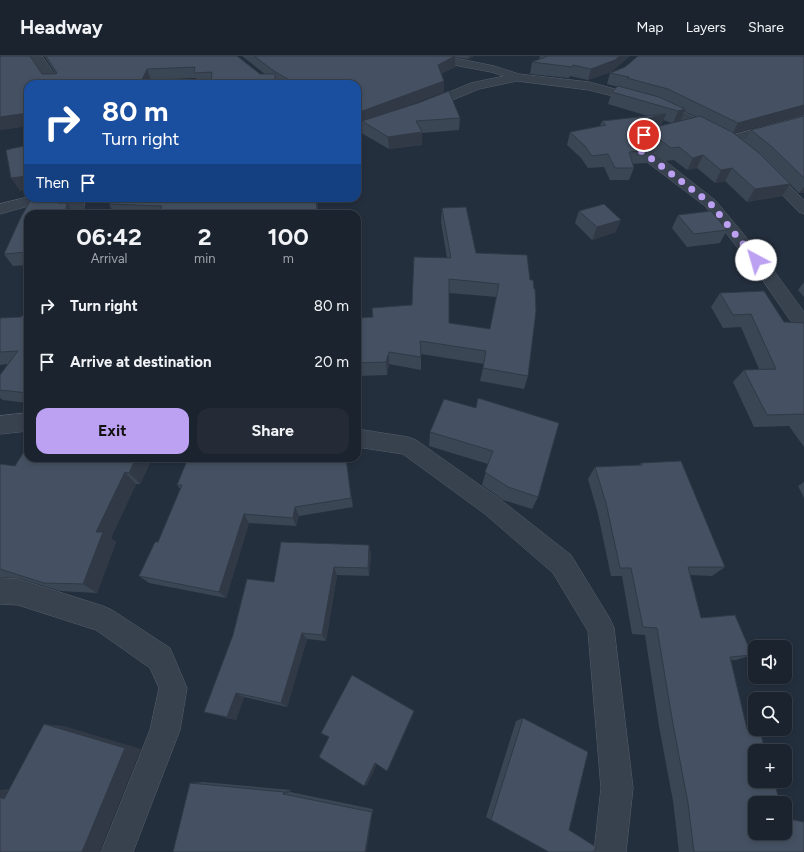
<!DOCTYPE html>
<html lang="en">
<head>
<meta charset="utf-8">
<style>
  :root { --surface:#1b232e; --page:#242b36; --text:#f1f3f6; --muted:#a0a4aa; --line:#39404a; --accent:#bca0f2 }
  body { margin:0; font-family:Figtree,sans-serif; background:var(--page); color:var(--text); height:100vh; display:flex; flex-direction:column; font-size:15px; white-space:nowrap }
  * { box-sizing:border-box; margin:0 }
  p { font-size:13px; color:var(--muted) }
  .icon { flex:none; width:22px; height:22px; fill:none; stroke:currentColor; stroke-width:2; stroke-linecap:round; stroke-linejoin:round }
  .map { position:relative; flex:1; overflow:hidden }
  .side { position:absolute; left:24px; top:154px; width:337px; height:252px; display:flex; flex-direction:column; background:var(--surface); border-radius:12px; box-shadow:0 2px 6px #0003,0 0 0 1px var(--line) }
  .side>* { flex:none }
  .top-card { position:absolute; left:24px; top:24px; width:337px; height:122px; border-radius:12px; box-shadow:0 2px 6px #0003,0 0 0 1px var(--line); background:#1a4fa0; color:#fff; overflow:hidden }
  .buttons { position:absolute; left:748px; top:584px; display:grid; gap:8px }
  .buttons a { display:grid; place-items:center; width:44px; height:44px; border-radius:8px; background:var(--surface); box-shadow:0 2px 6px #0003,0 0 0 1px var(--line); font-size:20px }
  .pin { position:absolute; display:grid; place-items:center; width:34px; height:34px; color:#fff; margin:-17px; border:2px solid #fff; border-radius:50%; box-shadow:0 1px 4px #0007 }
  .me { position:absolute; width:44px; margin:-22px; rotate:321deg; stroke-linejoin:round; filter:drop-shadow(0 0 3px #0008) }
  .turn { display:flex; align-items:center; gap:14px; height:84px; padding:0 12px; font-size:18px }
  .turn .icon { width:52px; height:52px; stroke-width:2.5 }
  .turn b { display:block; font-size:28px; line-height:34px }
  .then { display:flex; align-items:center; height:38px; padding:0 12px; background:#0003; gap:8px; font-size:15px }
  .eta { display:flex; justify-content:space-evenly; align-items:center; height:68px; text-align:center }
  .eta b { font-size:24px; font-weight:700; line-height:28px }
  .action { display:flex; gap:8px; margin-top:auto; padding:8px 12px }
  .action a { flex:1; height:46px; border-radius:12px; background:var(--accent); color:#111; font-size:16px; font-weight:700; line-height:46px; text-align:center }
  .action a+a { background:var(--page); color:var(--text) }
  ul { padding:0; list-style:none }
  li { display:flex; align-items:center; gap:12px; height:56px; padding:0 12px }
  li div { flex:1 }
  li b { display:block; font-size:15px }
  li em { font-style:normal }
  header { display:flex; align-items:center; gap:24px; box-sizing:border-box; height:56px; padding:0 20px; background:var(--surface); border-bottom:1px solid var(--line) }
  header strong { font-size:19px }
  nav { display:flex; gap:22px; margin-inline-start:auto; font-size:14px }
  .map>svg:first-child { display:block }
</style>
</head>
<body>
<header>
<strong>Headway</strong>
<nav><a>Map</a><a>Layers</a><a>Share</a></nav>
</header>
<div class="map">
<svg width="804" height="796" viewBox="0 0 804 796">
  <rect width="100%" height="100%" fill="#242f3e"/>
  <g fill="none" stroke-linecap="round" stroke-linejoin="round">
    <defs>
      <g id="street">
        <polygon points="30,0 42,0 61,28 49,28"/>
        <polygon points="416,0 450,1 494,10 519,18 589,26 663,46 721,74 723,77 721,80 711,80 655,52 625,43 589,34 517,25 479,33 426,55 418,55 416,52 418,49 471,27 504,20 491,16 422,3"/>
        <polygon points="390,59 395,60 396,63 395,66 357,78 357,70"/>
        <polygon points="804,60 804,68 731,88 726,87 724,84 726,81"/>
        <path d="M675 68 680 69 682 72 680 75 642 84V87L715 144 771 211 804 256V276L797 274 759 219 705 150 635 97C631 91 625 86 630 79Z"/>
        <polygon points="764,108 769,109 804,144 804,158 799,156 759,115 757,112 759,109"/>
        <polygon points="28,141 49,142 46,145 0,158 0,148"/>
        <polygon points="69,142 85,142 83,158 67,158"/>
        <polygon points="28,357 28,375 0,378 0,360"/>
        <polygon points="357,373 408,381 416,384 501,444 571,499 610,563 614,572 633,732 626,796 594,796 601,732 588,575 553,517 485,458 403,398 357,391"/>
        <polygon points="0,522 18,523 103,550 112,554 170,592 187,632 180,674 133,796 101,796 150,674 159,632 150,612 96,574 18,549 0,548"/>
      </g>
    </defs>
    <use href="#street" stroke="#565f6c" stroke-width="1"/>
    <use href="#street" fill="#38414e" fill-rule="evenodd"/>
  </g>
  <g fill="#3b4654" fill-rule="evenodd">
    <polygon points="0,0 42,18 56,18 44,0 237,0 260,18 265,18 242,0 474,0 468,3 455,1 455,11 441,18 444,36 393,55 460,62 459,74 422,77 422,89 389,93 363,78 362,67 357,68 357,28 279,28 276,26 276,28 211,27 197,28 196,22 151,24 150,28 28,28 28,70 0,74"/>
    <polygon points="540,0 630,0 611,16 588,24 570,20 569,22 530,18 532,6 539,3"/>
    <path d="M804 0 734 78 744 86 751 74 804 60V137H799L790 128 782 140 747 146 725 125 715 127 697 112 687 114 674 104 666 105 646 90 644 85 648 73 633 77 639 86 651 94 646 107 632 108 634 112 629 124H610L604 111 588 112 581 102 567 89 570 76 600 70 602 65 648 60 608 48 612 36 618 31 607 28 610 17 625 11ZM684 55 697 61 680 65ZM663 64 672 67 661 70Z"/>
    <polygon points="32,142 63,142 66,147 28,158 28,209 13,210 4,198"/>
    <polygon points="112,142 318,158 114,158 109,148"/>
    <path d="M442 152 476 197 527 199 528 320 524 333 480 325 484 308 421 298V314L389 308 387 319 357 320V262L373 261 372 252 412 249 447 202 441 166ZM449 237 497 241 490 273 449 267Z"/>
    <polygon points="579,155 616,176 592,184 575,167"/>
    <polygon points="678,159 727,174 720,187 687,191 672,172"/>
    <polygon points="804,226 804,241 798,234"/>
    <polygon points="720,237 784,266 804,267 804,391 789,370 754,371 733,326 744,314 759,313 741,271 723,272 711,251"/>
    <polygon points="28,258 28,347 3,344 0,342 0,319 8,308 0,309 0,262 21,261"/>
    <polygon points="444,343 538,441 532,453 503,444 482,429 488,408 429,390 430,376"/>
    <polygon points="136,402 148,402 151,405 140,428 136,428 111,482 116,486 97,537 60,535 18,522 0,521 0,408 15,410"/>
    <polygon points="346,402 353,451 299,460 296,470 249,467 226,542 149,527 139,520 158,486 180,433 177,429"/>
    <polygon points="641,407 725,511 712,520 690,519 701,562 752,599 736,604 731,604 755,747 804,796 679,796 673,745 659,670 645,579 632,578 622,520 611,520 598,458 588,423 595,411 639,409"/>
    <polygon points="804,426 804,442 798,430"/>
    <polygon points="369,489 371,499 369,520 337,519 326,585 307,583 287,651 244,641 236,664 204,656 274,526"/>
    <polygon points="523,662 569,774 549,796 486,761 516,665"/>
    <polygon points="203,726 291,734 290,736 373,753 366,796 173,796 190,727"/>
  </g>
  <g fill="#303945">
    <polygon points="455,0 455,11 437,20 438,9"/>
    <polygon points="469,0 474,0 468,3"/>
    <polygon points="620,0 630,0 611,16 588,24 591,13"/>
    <polygon points="147,13 151,24 150,28 140,28"/>
    <polygon points="444,25 444,36 363,66 362,65 362,67 357,68 357,57"/>
    <polygon points="804,49 804,59 732,78 738,67"/>
    <polygon points="685,53 680,66 673,67 678,55"/>
    <polygon points="28,57 28,70 0,74 0,61"/>
    <polygon points="666,58 661,70 629,78 633,66"/>
    <polygon points="422,76 422,89 389,93 388,81"/>
    <polygon points="703,99 697,112 687,114 693,102"/>
    <polygon points="732,112 725,125 715,127 721,114"/>
    <polygon points="28,120 28,134 20,135 11,122"/>
    <polygon points="790,128 782,140 747,146 755,133"/>
    <polygon points="804,131 804,137 799,137"/>
    <polygon points="59,142 63,142 67,149 67,147 73,158 65,158 58,147"/>
    <polygon points="316,142 318,142 318,158 317,158"/>
    <polygon points="621,164 616,176 592,184 597,171"/>
    <polygon points="389,296 389,308 387,319 386,306"/>
    <polygon points="136,402 148,402 151,405 140,428 129,417"/>
    <polygon points="346,402 353,451 351,442"/>
    <polygon points="125,416 136,428 111,482 116,486 97,537 83,528 96,476"/>
    <polygon points="295,451 299,460 296,470 293,462"/>
    <polygon points="244,458 249,467 226,542 219,536"/>
    <polygon points="369,489 371,499 369,520 368,512"/>
    <polygon points="334,511 337,519 326,585 322,579"/>
    <polygon points="302,577 307,583 287,651 281,647"/>
    <polygon points="236,637 244,641 236,664 227,661"/>
    <polygon points="414,655 413,659 388,715 387,715"/>
    <polygon points="44,668 64,670 141,693 100,795 100,796 82,796"/>
    <polygon points="375,707 377,708 367,729 364,730"/>
    <polygon points="7,733 27,741 4,743 0,741 0,734"/>
    <polygon points="291,734 290,736 283,738 284,736"/>
    <polygon points="373,753 366,796 365,796 372,756"/>
  </g>
  <g fill="#455162" stroke="#303945" fill-rule="evenodd">
    <polygon points="0,0 30,0 42,18 55,18 57,17 46,0 237,0 260,18 275,18 275,28 211,28 212,16 194,17 195,11 147,13 140,28 28,28 28,57 0,61"/>
    <polygon points="254,0 455,0 438,9 444,25 357,57 357,28 296,28 274,15"/>
    <polygon points="548,0 620,0 615,4 591,13 573,9 572,11 532,6"/>
    <polygon points="638,0 804,0 804,49 738,67 668,33 627,22 629,21 610,17 625,11"/>
    <polygon points="618,30 659,41 685,53 678,55 612,36"/>
    <polygon points="449,35 460,62 416,65 422,76 388,81 362,65 418,47"/>
    <polygon points="666,58 633,66 631,72 634,79 639,86 651,94 629,96 634,112 615,112 608,98 592,100 585,90 570,76 606,69 602,65"/>
    <polygon points="700,60 732,76 759,97 790,128 755,133 732,112 721,114 703,99 693,102 679,91 671,92 651,77 648,73"/>
    <polygon points="804,60 804,122 771,90 751,74"/>
    <polygon points="28,89 28,120 11,122 6,94"/>
    <polygon points="32,142 59,142 58,147 67,147 65,158 28,158 28,196 4,198 21,161"/>
    <polygon points="112,142 316,142 317,158 158,158 162,150 109,148"/>
    <polygon points="604,148 621,164 597,171 579,155"/>
    <path d="M466 151 476 197 527 199 530 224H533L534 233H535L536 255 528 320 483 312 486 295 420 285 421 301 389 296 386 306 357 307V262L373 261 372 252 412 249 414 201 451 202 442 152ZM449 223 499 228 490 273 449 267Z"/>
    <polygon points="711,155 727,174 694,178 678,159"/>
    <polygon points="764,235 784,266 804,267 804,359 803,358 767,359 744,314 776,313 751,258 733,259 720,237"/>
    <polygon points="24,258 28,258 28,337 0,334 0,319 18,295 0,296 0,262 21,261"/>
    <polygon points="478,342 559,367 538,441 508,431 485,416 493,395 430,376 444,343 476,352"/>
    <polygon points="28,389 28,402 136,402 129,417 125,416 96,476 103,476 83,528 44,527 0,513 0,408 15,410"/>
    <polygon points="188,402 346,402 351,442 295,451 293,462 244,458 219,536 139,520 155,486 158,486 182,429 177,429"/>
    <polygon points="681,405 725,511 688,511 701,562 735,559 752,599 730,601 747,673 760,674 765,695 755,695 755,725 774,725 780,747 755,747 755,777 785,777 785,762 804,766 804,796 694,796 688,747 673,668 657,572 643,571 631,512 620,512 606,447 595,411 642,409 641,407"/>
    <polygon points="281,486 369,489 368,512 334,511 322,579 302,577 281,647 236,637 227,661 204,656 233,579 247,523 274,526"/>
    <polygon points="352,619 414,655 387,715 375,707 364,730 319,701 329,681 321,677"/>
    <polygon points="523,662 588,696 569,774 596,791 594,796 549,796 491,764"/>
    <polygon points="44,668 125,692 82,796 0,796 0,741 4,743"/>
    <polygon points="190,727 284,736 283,738 372,756 365,796 173,796"/>
  </g>
  <g fill="none" stroke-linecap="round" stroke-linejoin="round">
    <polyline stroke="#bca0f2" stroke-width="7" stroke-dasharray="0 12.6" points="644,79 635,82 635,88 640,94 710,147 756,204"/>
  </g>
</svg>
<div class="buttons">
<a><svg class="icon" aria-label="sound" viewBox="0 0 24 24"><path d="M4 9h4l5-4v14l-5-4H4zM17 9q2 3 0 6"/></svg></a>
<a><svg class="icon" aria-label="search" viewBox="0 0 24 24"><circle cx="10" cy="10" r="6"/><path d="M15 15l6 6"/></svg></a>
<a>+</a>
<a>−</a>
</div>
<div class="pin" style="left:644px;top:79px;background:#d93025"><svg class="icon" aria-label="arrive" viewBox="0 0 24 24"><path d="M6 21V4h12l-3 4 3 4H6"/></svg></div>
<svg class="me" style="left:756px;top:204px" viewBox="-20 -20 40 40"><circle r="19" fill="#fff"/><path d="M0-13L10 11 0 6-10 11z" fill="#bca0f2"/></svg>
<div class="top-card">
<div class="turn"><svg class="icon" aria-label="right" viewBox="0 0 24 24"><path d="M7 20v-9h11M14 6l5 5-5 5"/></svg><div><b>80 m</b>Turn right</div></div>
<div class="then">Then<svg class="icon" aria-label="arrive" viewBox="0 0 24 24"><path d="M6 21V4h12l-3 4 3 4H6"/></svg></div>
</div>
<section class="side">
<div class="eta">
<div><b>06:42</b><p>Arrival</p></div>
<div><b>2</b><p>min</p></div>
<div><b>100</b><p>m</p></div>
</div>
<ul>
<li><svg class="icon" aria-label="right" viewBox="0 0 24 24"><path d="M7 20v-9h11M14 6l5 5-5 5"/></svg><div><b>Turn right</b></div><em>80 m</em></li>
<li><svg class="icon" aria-label="arrive" viewBox="0 0 24 24"><path d="M6 21V4h12l-3 4 3 4H6"/></svg><div><b>Arrive at destination</b></div><em>20 m</em></li>
</ul>
<div class="action"><a>Exit</a><a>Share</a></div>
</section>
</div>
</body>
</html>
